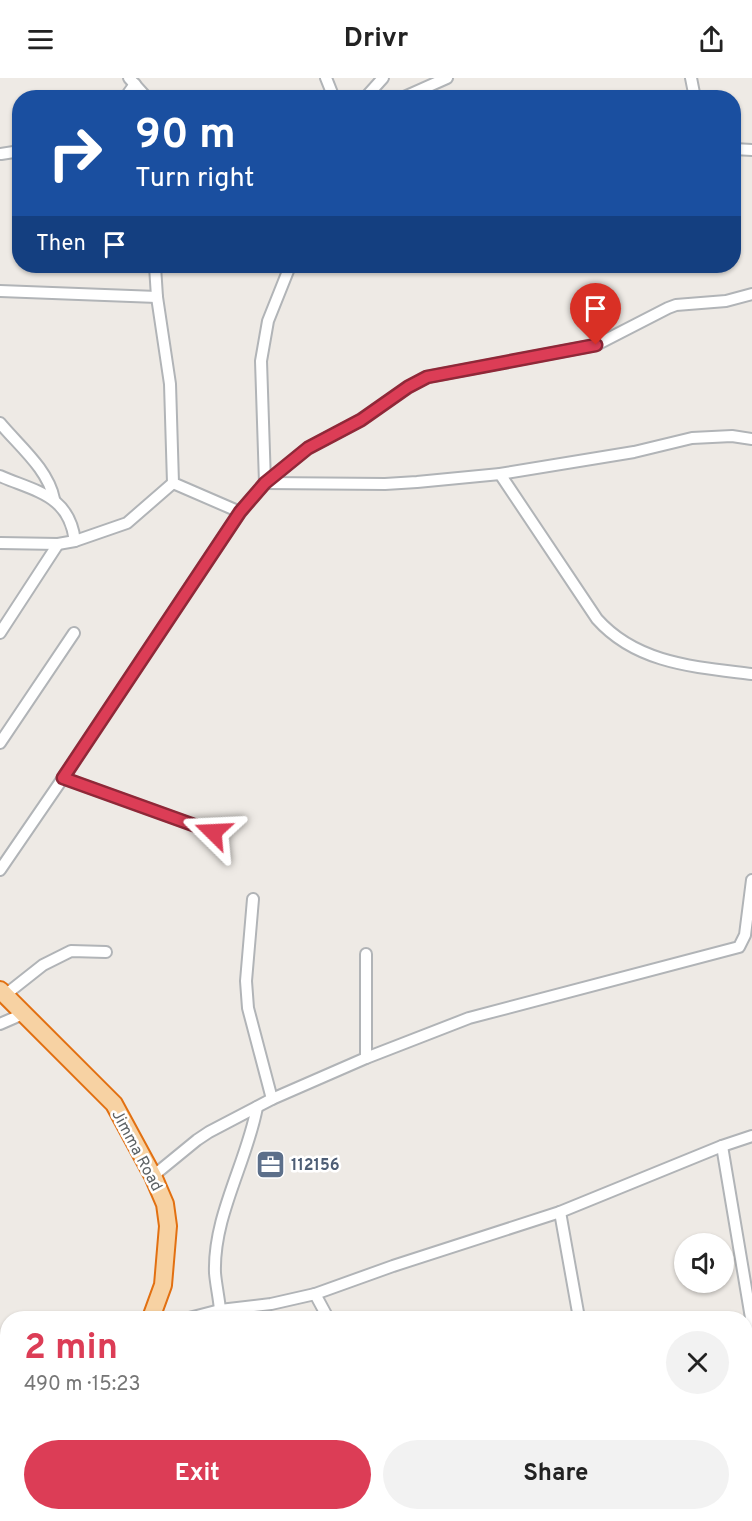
<!DOCTYPE html>
<html lang="en">
<head>
<meta charset="utf-8">
<style>
  :root { --surface:#fff; --page:#f2f2f2; --text:#222; --muted:#767676; --accent:#dc3d56 }
  body { margin:0; font-family:Overpass,sans-serif; background:var(--page); color:var(--text); height:100vh; display:flex; flex-direction:column; font-size:22px; white-space:nowrap }
  * { box-sizing:border-box; margin:0 }
  p { font-size:20px; color:var(--muted) }
  .icon { flex:none; width:33px; height:33px; fill:none; stroke:currentColor; stroke-width:2; stroke-linecap:round; stroke-linejoin:round }
  .map { position:relative; flex:1; overflow:hidden }
  .panel { position:absolute; left:0px; top:1233px; width:753px; height:210px; display:flex; flex-direction:column; background:var(--surface); border-radius:24px 24px 0 0; box-shadow:0 2px 4px #0004 }
  .panel>* { flex:none }
  .top-card { position:absolute; left:12px; top:12px; width:729px; height:183px; border-radius:24px; box-shadow:0 2px 4px #0004; background:#1a4fa0; color:#fff; overflow:hidden }
  .controls { position:absolute; left:674px; top:1155px; display:grid; gap:12px }
  .controls a { display:grid; place-items:center; width:60px; height:60px; border-radius:50%; background:var(--surface); box-shadow:0 2px 4px #0004; font-size:30px }
  .pin { position:absolute; display:grid; place-items:center; width:51px; height:51px; color:#fff; margin:-62px -26px; border-radius:50% 50% 50% 0; rotate:-45deg; box-shadow:0 0 6px #0007 }
  .pin .icon { rotate:45deg }
  .me { position:absolute; width:66px; margin:-33px; rotate:291deg; stroke-linejoin:round; filter:drop-shadow(0 0 4px #0008) }
  .turn { display:flex; align-items:center; gap:21px; height:126px; padding:0 24px; font-size:27px }
  .turn .icon { width:78px; height:78px; stroke-width:2.5 }
  .turn b { display:block; font-size:42px; line-height:51px }
  .then { display:flex; align-items:center; height:57px; padding:0 24px; background:#0003; gap:12px; font-size:22px }
  .round { display:grid; place-items:center; flex:none; width:63px; height:63px; border-radius:32px; background:var(--page) }
  .head { display:flex; align-items:center; justify-content:space-between; height:102px; padding:0 24px }
  h1 { font-size:36px; font-weight:700; line-height:45px; color:var(--accent) }
  .action { display:flex; gap:12px; margin-top:auto; padding:12px 24px }
  .action a { flex:1; height:69px; border-radius:36px; background:var(--accent); color:#fff; font-size:24px; font-weight:700; line-height:69px; text-align:center }
  .action a+a { background:var(--page); color:var(--text) }
  header { display:flex; justify-content:space-between; align-items:center; height:78px; padding:0 24px; background:var(--surface); font-size:27px; font-weight:700 }
  .map>svg:first-child { display:block }
</style>
</head>
<body>
<header><svg class="icon" aria-label="menu" viewBox="0 0 24 24"><path d="M4 6h16M4 12h16M4 18h16"/></svg>Drivr<svg class="icon" aria-label="share" viewBox="0 0 24 24"><path d="M12 15V3M7 8l5-5 5 5M5 13v7h14v-7"/></svg></header>
<div class="map">
<svg width="752" height="1443" viewBox="0 0 752 1443">
  <rect width="100%" height="100%" fill="#eeeae5"/>
  <g fill="none" stroke-linecap="round" stroke-linejoin="round">
    <defs>
      <g id="minor">
        <polyline points="129,0 147,20"/>
        <polyline points="326,0 334,20"/>
        <polyline points="691,0 695,20"/>
        <polyline points="125,20 135,6"/>
        <polyline points="365,20 383,0"/>
        <polyline points="402,20 447,0"/>
        <polyline points="734,71 752,72"/>
        <polyline points="1,76 20,73"/>
        <polyline points="155,188 157,219 170,306 173,405 240,434"/>
        <polyline points="0,213 157,219"/>
        <path d="M0 345C19 368 48 391 54 421"/>
        <path d="M500 396 597 541C637 586 696 589 752 596"/>
        <path d="M0 398C37 414 69 417 75 463"/>
        <polyline points="265,405 385,406 417,404 500,396 634,374 692,360 732,358 752,361"/>
        <polyline points="265,405 261,283 268,243 290,188"/>
        <polyline points="0,465 58,466 75,463 127,445 173,405"/>
        <polyline points="0,555 58,466"/>
        <polyline points="0,665 74,555"/>
        <polyline points="63,700 213,754"/>
        <polyline points="0,792 63,700 240,434 265,405 308,370 361,342 408,309 427,299 596,267 668,230 676,227 726,223 752,216"/>
        <polyline points="253,821 246,903 248,930 272,1021"/>
        <polyline points="5,917 43,887 71,873 106,874"/>
        <polyline points="0,946 23,936"/>
        <polyline points="366,980 366,876"/>
        <polyline points="722,1068 752,1246"/>
        <polyline points="153,1098 197,1062 209,1054 272,1021 366,980 469,940 739,869 745,857 752,802"/>
        <polyline points="560,1134 579,1240"/>
        <polyline points="315,1216 328,1240"/>
        <path d="M220 1232C219 1220 216 1207 215 1195 213 1138 247 1084 257 1029"/>
        <polyline points="189,1240 220,1232 271,1226 315,1216 393,1188 560,1134 722,1068 752,1058"/>
        <polyline points="746,1255 752,1254"/>
        <polyline points="0,1343 8,1355"/>
        <polyline points="746,1407 752,1401"/>
        <polyline points="176,1436 180,1443"/>
        <polyline points="707,1443 715,1436"/>
      </g>
      <g id="trunk">
        <polyline points="0,912 114,1026 153,1098 165,1126 168,1148 163,1207 151,1240"/>
        <polyline points="0,1428 8,1419"/>
      </g>
    </defs>
    <use href="#minor" stroke="#b1b4b7" stroke-width="14"/>
    <use href="#trunk" stroke="#e27011" stroke-width="20"/>
    <use href="#minor" stroke="#fff" stroke-width="10"/>
    <use href="#trunk" stroke="#f7d2a3" stroke-width="16"/>
  </g>
  <g fill="none" stroke-linecap="round" stroke-linejoin="round">
    <defs>
      <polyline id="route" points="213,754 63,700 240,434 265,405 308,370 361,342 408,309 427,299 596,267"/>
    </defs>
    <use href="#route" stroke="#8f2838" stroke-width="15"/>
    <use href="#route" stroke="#dc3d56" stroke-width="10"/>
  </g>
  <defs>
    <symbol id="office-square" viewBox="-11 -11 22 22"><rect x="-9" y="-9" width="18" height="18" rx="4" fill="#5c6f8a" stroke="#fff"/><path d="M-6-3h4V-5.5h4V-3h4V5H-6ZM-1-4.5V-3h2v-1.5ZM-6 0V1H6V0Z" fill="#fff"/></symbol>
  </defs>
  <g fill-rule="evenodd">
    <use href="#office-square" x="254" y="1070" width="33" height="33"/>
  </g>
  <g text-anchor="middle" stroke-width="5" stroke-linejoin="round" paint-order="stroke">
    <g font-size="16" fill="#5d6265" stroke="#fff">
      <text transform="translate(138 1072) rotate(62)" y="6">Jimma Road</text>
    </g>
    <g font-size="16" font-weight="bold" fill="#4e5e75" stroke="#fff" text-anchor="start">
      <text x="291" y="1092">112156</text>
    </g>
  </g>
</svg>
<div class="controls">
<a><svg class="icon" aria-label="sound" viewBox="0 0 24 24"><path d="M4 9h4l5-4v14l-5-4H4zM17 9q2 3 0 6"/></svg></a>
</div>
<div class="pin" style="left:596px;top:267px;background:#d93025"><svg class="icon" aria-label="arrive" viewBox="0 0 24 24"><path d="M6 21V4h12l-3 4 3 4H6"/></svg></div>
<svg class="me" style="left:213px;top:754px" viewBox="-20 -20 40 40"><path d="M0-17L14 15 0 8-14 15z" fill="#dc3d56" stroke="#fff" stroke-width="4"/></svg>
<div class="top-card">
<div class="turn"><svg class="icon" aria-label="right" viewBox="0 0 24 24"><path d="M7 20v-9h11M14 6l5 5-5 5"/></svg><div><b>90 m</b>Turn right</div></div>
<div class="then">Then<svg class="icon" aria-label="arrive" viewBox="0 0 24 24"><path d="M6 21V4h12l-3 4 3 4H6"/></svg></div>
</div>
<section class="panel">
<div class="head"><div><h1>2 min</h1><p>490 m · 15:23</p></div><a class="round"><svg class="icon" aria-label="close" viewBox="0 0 24 24"><path d="M6 6l12 12M18 6L6 18"/></svg></a></div>
<div class="action"><a>Exit</a><a>Share</a></div>
</section>
</div>
</body>
</html>
